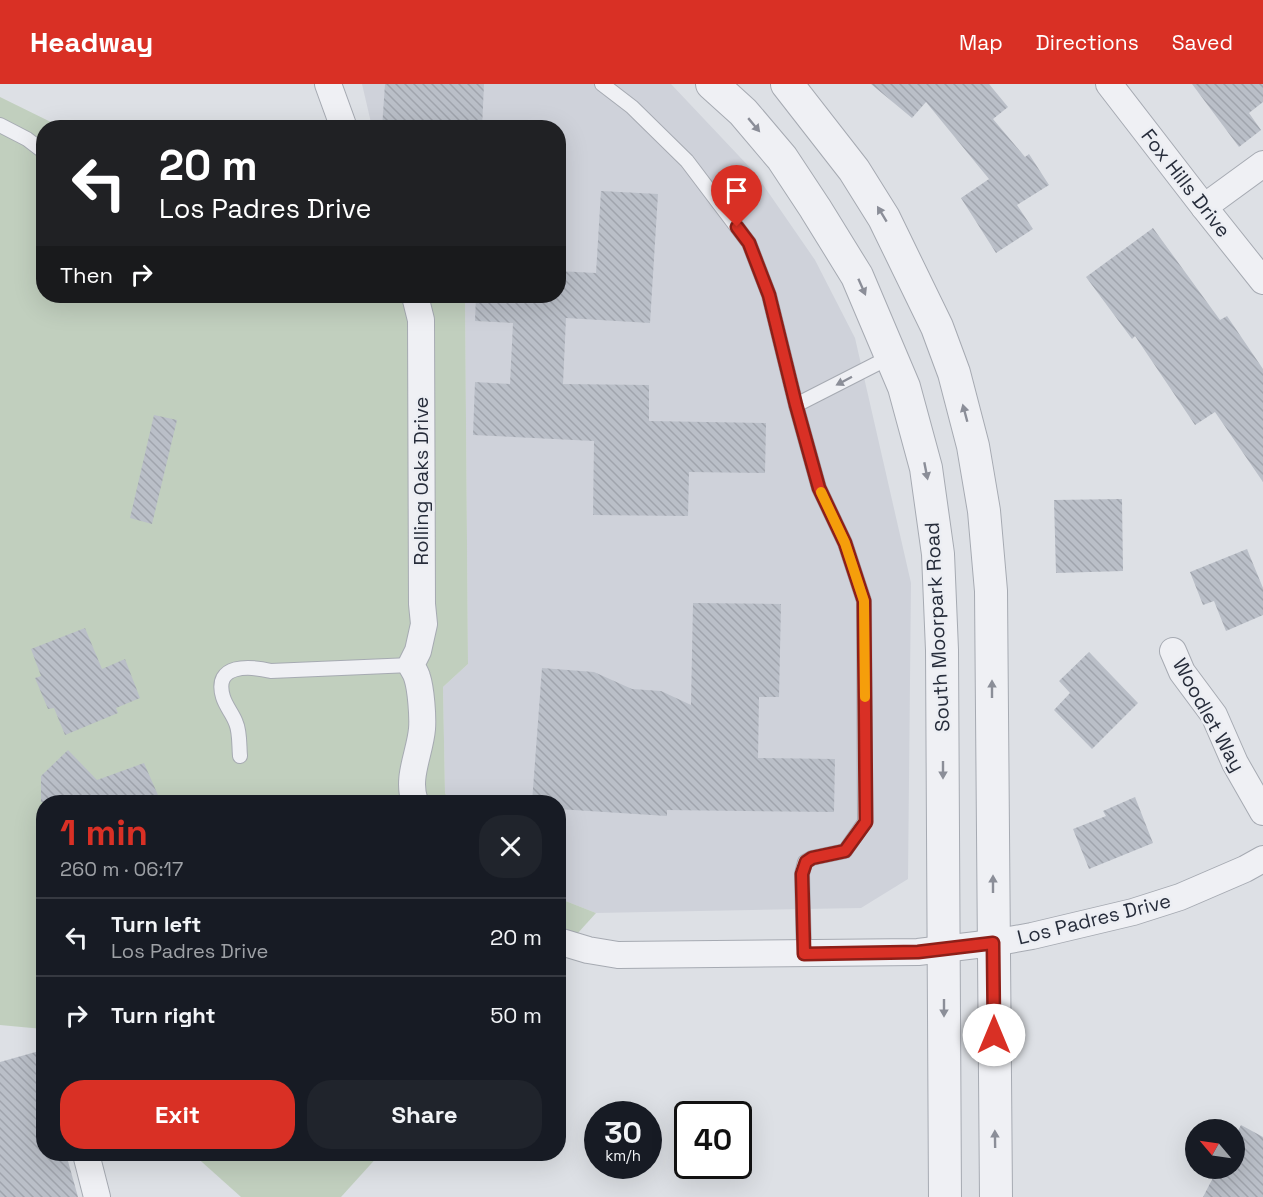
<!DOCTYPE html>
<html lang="en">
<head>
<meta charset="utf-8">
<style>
  :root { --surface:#171b24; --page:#20242c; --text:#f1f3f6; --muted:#9ea1a6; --line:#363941; --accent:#d93025 }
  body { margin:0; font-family:"Space Grotesk",sans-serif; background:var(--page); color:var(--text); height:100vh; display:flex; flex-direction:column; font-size:22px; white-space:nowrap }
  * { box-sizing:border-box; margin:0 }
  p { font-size:20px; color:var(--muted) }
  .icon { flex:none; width:33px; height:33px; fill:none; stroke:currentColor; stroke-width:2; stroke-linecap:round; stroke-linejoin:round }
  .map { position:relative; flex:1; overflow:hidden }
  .details { position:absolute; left:36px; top:711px; width:530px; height:366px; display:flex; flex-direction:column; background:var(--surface); border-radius:24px; box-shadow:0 6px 24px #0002 }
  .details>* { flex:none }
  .top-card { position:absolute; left:36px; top:36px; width:530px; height:183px; border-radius:24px; box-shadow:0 6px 24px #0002; background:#202124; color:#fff; overflow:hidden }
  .needle { width:39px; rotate:299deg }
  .fabs { position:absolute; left:1185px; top:1035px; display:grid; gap:12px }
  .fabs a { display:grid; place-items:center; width:60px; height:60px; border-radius:50%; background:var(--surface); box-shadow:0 6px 24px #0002; font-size:30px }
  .speed { position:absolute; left:584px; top:1017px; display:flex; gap:12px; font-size:30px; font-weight:700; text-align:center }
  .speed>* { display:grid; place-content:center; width:78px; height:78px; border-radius:50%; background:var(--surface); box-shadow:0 6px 24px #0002; line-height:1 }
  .speed small { font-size:15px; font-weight:400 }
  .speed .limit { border:3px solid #111; border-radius:9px; background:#fff; color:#111 }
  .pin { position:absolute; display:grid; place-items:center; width:51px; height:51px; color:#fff; margin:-62px -26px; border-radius:50% 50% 50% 0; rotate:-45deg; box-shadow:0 0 6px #0007 }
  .pin .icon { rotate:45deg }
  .me { position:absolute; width:66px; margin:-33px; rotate:0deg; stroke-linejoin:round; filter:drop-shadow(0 0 4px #0008) }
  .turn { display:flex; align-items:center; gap:21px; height:126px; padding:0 24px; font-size:27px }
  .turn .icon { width:78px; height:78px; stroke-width:2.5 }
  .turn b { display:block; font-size:42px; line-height:51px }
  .then { display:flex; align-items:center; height:57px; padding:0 24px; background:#0003; gap:12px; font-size:22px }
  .round { display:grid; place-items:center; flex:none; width:63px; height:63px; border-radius:24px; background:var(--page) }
  .head { display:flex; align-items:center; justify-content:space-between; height:102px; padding:0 24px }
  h1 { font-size:36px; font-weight:700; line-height:45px; color:var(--accent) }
  .action { display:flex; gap:12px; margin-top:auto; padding:12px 24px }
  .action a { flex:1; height:69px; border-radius:24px; background:var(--accent); color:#fff; font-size:24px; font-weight:700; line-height:69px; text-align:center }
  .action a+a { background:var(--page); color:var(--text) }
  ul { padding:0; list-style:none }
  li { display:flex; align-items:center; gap:18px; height:78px; padding:0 24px; border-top:2px solid var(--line) }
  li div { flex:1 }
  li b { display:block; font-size:22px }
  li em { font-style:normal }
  header { display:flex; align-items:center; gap:36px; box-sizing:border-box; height:84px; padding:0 30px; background:var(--accent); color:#fff }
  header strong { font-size:28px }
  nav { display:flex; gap:33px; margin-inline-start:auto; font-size:21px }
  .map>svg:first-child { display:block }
</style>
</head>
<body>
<header>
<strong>Headway</strong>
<nav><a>Map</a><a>Directions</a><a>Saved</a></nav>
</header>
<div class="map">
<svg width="1263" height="1113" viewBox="0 0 1263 1113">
  <defs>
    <pattern id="building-back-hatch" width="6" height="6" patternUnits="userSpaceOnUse" patternTransform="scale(1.5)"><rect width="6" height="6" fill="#babfc8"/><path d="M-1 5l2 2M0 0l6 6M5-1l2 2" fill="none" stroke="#a0a4ad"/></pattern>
  </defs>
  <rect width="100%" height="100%" fill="#dde0e5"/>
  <polygon fill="#cfd2da" points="362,0 671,0 755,89 815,176 855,254 911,499 908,795 861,824 596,829 558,814 558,718 449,718 445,709 443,603 468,580 465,212 558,212 558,44 372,43"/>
  <g fill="#c1cfbe">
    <polygon points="0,13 61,43 44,44 44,212 465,212 468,580 443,603 445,709 449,718 44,718 43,945 0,941"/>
    <polygon points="558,814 596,829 558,871"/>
    <polygon points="193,1070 380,1070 341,1113 241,1113"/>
  </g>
  <g fill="url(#building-back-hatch)">
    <polygon points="385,0 484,0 482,44 382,44"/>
    <polygon points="871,0 989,0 1008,23 993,35 1025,73 1029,70 1049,101 1017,121 1033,145 996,169 961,114 989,95 926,18 912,34"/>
    <polygon points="1192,0 1263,0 1263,18 1249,29 1261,46 1239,63"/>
    <polygon points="601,107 658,110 650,239 566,234 563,300 649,301 649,337 766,339 765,389 689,388 688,432 593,431 594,357 473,351 475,298 510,300 513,239 475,237 476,212 558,212 558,187 596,189"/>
    <polygon points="1153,144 1220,236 1227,232 1263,285 1263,398 1215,328 1195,341 1135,252 1132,255 1086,193"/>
    <polygon points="154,331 177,336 152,440 130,434"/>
    <polygon points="1122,415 1123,487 1056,489 1054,416"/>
    <polygon points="1247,465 1263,504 1263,531 1226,547 1214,517 1203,521 1190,488"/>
    <polygon points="693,519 781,520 779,613 759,613 758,674 835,675 834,728 667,726 667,732 558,725 558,718 532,718 542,584 594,588 632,605 661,607 691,621"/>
    <polygon points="85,544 102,585 125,575 140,614 116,624 118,629 65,651 54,624 48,625 35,594 41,592 31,565"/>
    <polygon points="1089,568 1138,619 1092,665 1054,626 1070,609 1059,597"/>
    <polygon points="68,666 97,696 144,679 161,718 41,718 41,692"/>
    <polygon points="1135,713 1153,759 1089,785 1073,745 1106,732 1103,727"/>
    <polygon points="39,967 44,983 44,1070 66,1070 78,1113 0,1113 0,978"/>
    <polygon points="1241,1041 1263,1053 1263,1113 1203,1113 1218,1084 1234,1084 1234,1054"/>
  </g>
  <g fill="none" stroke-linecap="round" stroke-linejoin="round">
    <defs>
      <g id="service">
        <polyline points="602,0 632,23 687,77 749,159 769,211 796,321 819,404 845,459 864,517 865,738 845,767 812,774 805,778 802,790 804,870"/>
        <polyline points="0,41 27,55 44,68"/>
        <polyline points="796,321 892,272"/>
        <path d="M240 672C239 661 240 648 236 639 233 630 226 623 223 613 213 579 250 582 271 587L411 581"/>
      </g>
      <g id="minor">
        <polyline points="328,0 344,44"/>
        <polyline points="1109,0 1204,123 1263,197"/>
        <polyline points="1204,123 1263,80"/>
        <path d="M415 212 421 236 422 520 424 540 418 567 411 581C413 585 416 589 417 593 421 605 423 633 422 645 420 669 406 694 415 718"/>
        <polyline points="1173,567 1182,588 1214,631 1235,679 1263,728"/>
        <polyline points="558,857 588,866 618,871 918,868 993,859 1032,852 1133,828 1180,813 1245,785 1263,775"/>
        <polyline points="86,1070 97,1113"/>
      </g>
      <g id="tertiary">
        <polyline points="712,0 743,28 782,74 815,124 857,192 904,303 926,384 938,470 942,566 945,1113"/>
        <polyline points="787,0 854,86 884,134 937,243 954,289 973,362 984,427 991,507 996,1113"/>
      </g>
    </defs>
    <use href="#service" stroke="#a6aab2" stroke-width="16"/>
    <use href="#minor" stroke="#a6aab2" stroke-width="28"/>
    <use href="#tertiary" stroke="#a6aab2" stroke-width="34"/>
    <use href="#service" stroke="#eff0f4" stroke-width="14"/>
    <use href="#minor" stroke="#eff0f4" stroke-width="26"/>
    <use href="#tertiary" stroke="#eff0f4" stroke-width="32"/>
  </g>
  <defs><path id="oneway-solid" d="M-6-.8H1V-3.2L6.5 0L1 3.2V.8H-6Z" transform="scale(1.5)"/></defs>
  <g fill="#8b8e98">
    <use href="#oneway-solid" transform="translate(754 41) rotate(50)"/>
    <use href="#oneway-solid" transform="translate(882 130) rotate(-121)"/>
    <use href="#oneway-solid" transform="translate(862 203) rotate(66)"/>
    <use href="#oneway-solid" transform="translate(844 297) rotate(152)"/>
    <use href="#oneway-solid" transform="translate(965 329) rotate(-105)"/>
    <use href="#oneway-solid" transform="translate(926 387) rotate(79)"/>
    <use href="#oneway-solid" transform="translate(992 605) rotate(-90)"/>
    <use href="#oneway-solid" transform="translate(943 686) rotate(90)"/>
    <use href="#oneway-solid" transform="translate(993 800) rotate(-90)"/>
    <use href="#oneway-solid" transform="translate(944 924) rotate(90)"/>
    <use href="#oneway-solid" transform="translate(995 1055) rotate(-91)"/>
  </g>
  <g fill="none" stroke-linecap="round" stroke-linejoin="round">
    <defs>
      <polyline id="route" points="737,143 749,159 769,211 796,321 819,404 845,459 864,517 866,738 845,767 812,774 806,778 802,790 804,870 918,868 993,859 994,951"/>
    </defs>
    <use href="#route" stroke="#8d1f18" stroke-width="15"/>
    <use href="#route" stroke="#d93025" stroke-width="10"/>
    <polyline stroke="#f59e0b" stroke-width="10" points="821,408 845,459 864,517 865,613"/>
  </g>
  <g text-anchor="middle" stroke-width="5" stroke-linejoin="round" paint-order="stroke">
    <g font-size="20" fill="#272d3b" stroke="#eceef3">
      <text transform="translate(1186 99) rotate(52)" y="7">Fox Hills Drive</text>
      <text transform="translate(421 397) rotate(-90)" y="7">Rolling Oaks Drive</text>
      <text transform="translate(937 543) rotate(-93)" y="7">South Moorpark Road</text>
      <text transform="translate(1209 631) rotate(61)" y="7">Woodlet Way</text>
      <text transform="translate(1094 835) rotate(-14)" y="7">Los Padres Drive</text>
    </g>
  </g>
</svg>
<div class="fabs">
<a><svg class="needle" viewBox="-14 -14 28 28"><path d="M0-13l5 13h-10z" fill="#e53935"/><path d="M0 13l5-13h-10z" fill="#9ea1a6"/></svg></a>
</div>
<div class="speed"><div>30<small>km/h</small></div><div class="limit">40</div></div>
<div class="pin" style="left:737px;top:143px;background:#d93025"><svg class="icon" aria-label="arrive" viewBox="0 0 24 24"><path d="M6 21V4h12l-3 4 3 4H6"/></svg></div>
<svg class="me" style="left:994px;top:951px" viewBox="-20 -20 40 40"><circle r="19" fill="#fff"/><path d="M0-13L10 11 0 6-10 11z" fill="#d93025"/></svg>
<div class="top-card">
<div class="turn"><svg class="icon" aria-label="left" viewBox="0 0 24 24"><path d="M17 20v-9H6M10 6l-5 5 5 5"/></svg><div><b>20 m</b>Los Padres Drive</div></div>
<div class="then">Then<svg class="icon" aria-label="right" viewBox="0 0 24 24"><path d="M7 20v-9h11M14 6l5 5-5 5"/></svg></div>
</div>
<section class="details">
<div class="head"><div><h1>1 min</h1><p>260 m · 06:17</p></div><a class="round"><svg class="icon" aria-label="close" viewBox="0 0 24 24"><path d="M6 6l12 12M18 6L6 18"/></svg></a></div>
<ul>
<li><svg class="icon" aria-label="left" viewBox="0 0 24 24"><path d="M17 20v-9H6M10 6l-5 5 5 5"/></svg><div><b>Turn left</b><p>Los Padres Drive</p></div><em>20 m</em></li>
<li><svg class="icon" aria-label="right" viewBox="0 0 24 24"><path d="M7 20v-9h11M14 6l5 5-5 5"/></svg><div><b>Turn right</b></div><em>50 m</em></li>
</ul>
<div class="action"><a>Exit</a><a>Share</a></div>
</section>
</div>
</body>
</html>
